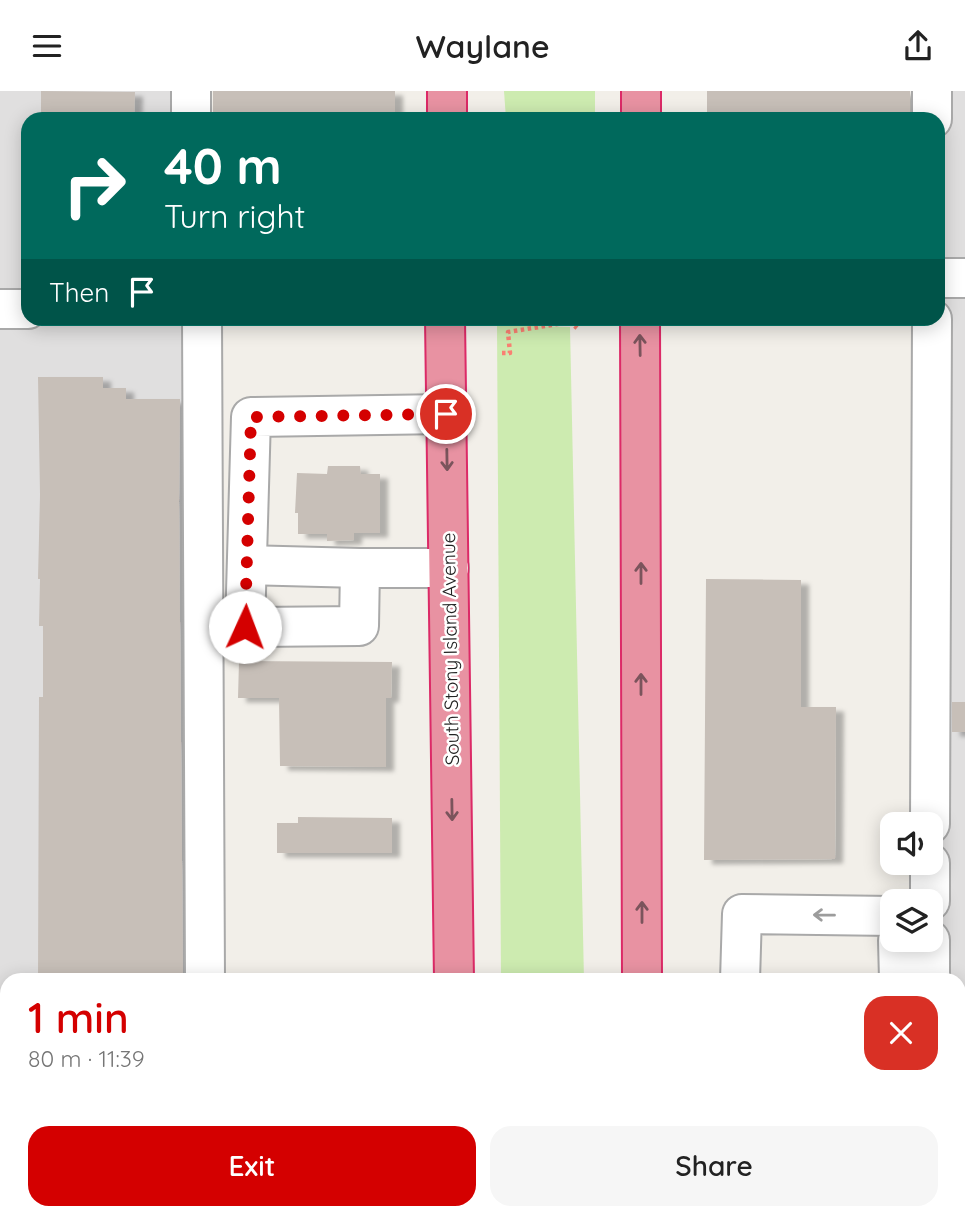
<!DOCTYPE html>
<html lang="en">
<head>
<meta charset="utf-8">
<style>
  :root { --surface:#fff; --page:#f6f6f6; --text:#222; --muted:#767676; --accent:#d40000 }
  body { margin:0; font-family:Quicksand,sans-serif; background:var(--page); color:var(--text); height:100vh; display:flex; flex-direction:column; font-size:26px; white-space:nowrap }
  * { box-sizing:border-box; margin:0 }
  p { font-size:23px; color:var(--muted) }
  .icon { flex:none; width:38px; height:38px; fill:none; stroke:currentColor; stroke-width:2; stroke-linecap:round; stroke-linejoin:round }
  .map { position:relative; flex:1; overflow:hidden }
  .panel { position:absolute; left:0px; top:882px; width:966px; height:247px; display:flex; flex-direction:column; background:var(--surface); border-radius:21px 21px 0 0; box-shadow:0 4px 18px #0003 }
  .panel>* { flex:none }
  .banner { position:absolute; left:21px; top:21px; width:924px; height:214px; border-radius:21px; box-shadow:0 4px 18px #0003; background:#00695c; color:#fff; overflow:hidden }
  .buttons { position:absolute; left:880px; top:721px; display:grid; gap:14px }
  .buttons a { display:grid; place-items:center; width:63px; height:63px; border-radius:14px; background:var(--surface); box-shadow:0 4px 18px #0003; font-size:35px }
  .pin { position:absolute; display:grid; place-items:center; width:60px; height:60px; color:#fff; margin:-30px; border:4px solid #fff; border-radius:50%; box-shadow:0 2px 7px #0007 }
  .me { position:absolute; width:77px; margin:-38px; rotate:2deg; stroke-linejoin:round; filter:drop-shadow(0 0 5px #0008) }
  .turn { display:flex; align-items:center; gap:24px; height:147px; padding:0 28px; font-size:32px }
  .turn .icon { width:91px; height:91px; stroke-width:2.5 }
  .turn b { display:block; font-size:49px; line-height:60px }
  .then { display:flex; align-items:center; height:66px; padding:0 28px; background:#0003; gap:14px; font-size:26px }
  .round { display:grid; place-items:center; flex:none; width:74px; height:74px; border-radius:21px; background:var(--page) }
  .overview { display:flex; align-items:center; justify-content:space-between; height:119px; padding:0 28px }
  h1 { font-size:42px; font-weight:600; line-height:52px; color:var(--accent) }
  .cta { display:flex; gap:14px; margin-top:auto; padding:14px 28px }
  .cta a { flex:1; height:80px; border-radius:21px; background:var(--accent); color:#fff; font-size:28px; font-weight:600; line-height:80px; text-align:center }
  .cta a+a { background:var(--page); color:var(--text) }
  header { display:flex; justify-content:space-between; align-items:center; height:91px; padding:0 28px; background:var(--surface); font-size:32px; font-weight:600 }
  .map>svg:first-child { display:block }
</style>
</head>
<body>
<header><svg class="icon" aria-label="menu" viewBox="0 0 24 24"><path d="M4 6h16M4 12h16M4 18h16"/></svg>Waylane<svg class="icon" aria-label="share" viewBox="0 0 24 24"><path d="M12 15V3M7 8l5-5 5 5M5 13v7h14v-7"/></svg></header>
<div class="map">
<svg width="965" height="1128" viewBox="0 0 965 1128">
  <defs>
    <filter id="shadow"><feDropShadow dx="8" dy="4.5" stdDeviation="2" flood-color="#0004"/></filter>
  </defs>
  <rect width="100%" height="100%" fill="#f2efe9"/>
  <g fill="#e0dfdf">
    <polygon points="0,0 206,0 206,28 28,28 28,228 207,228 211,889 7,889 7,1122 212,1122 212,1128 0,1128"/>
    <polygon points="929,0 965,0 965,1128 921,1128 921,1122 959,1122 959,889 923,889 931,849 938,228 938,28"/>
  </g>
  <g fill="#cdebb0">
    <polygon points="504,0 595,0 595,28 506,28"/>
    <polygon points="497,234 570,236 584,889 501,889"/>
    <rect x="503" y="1122" width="86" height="6"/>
  </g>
  <g fill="#c7bfb8" filter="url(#shadow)">
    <polygon points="41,0 135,1 134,28 41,28"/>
    <rect x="213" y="0" width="182" height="28"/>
    <rect x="707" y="0" width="203" height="28"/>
    <polygon points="38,286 103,286 103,297 126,297 126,308 180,308 179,410 183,889 38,889 39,606 43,606 43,535 39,535 40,488 38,488 40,404"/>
    <polygon points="328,375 360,375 361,383 380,383 380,442 354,442 354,449 327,450 327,443 298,443 298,422 295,422 297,382 327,383"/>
    <polygon points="706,488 801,489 801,616 836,616 835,768 704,769"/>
    <polygon points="239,570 392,571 391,607 386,607 386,676 280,675 279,607 238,607"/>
    <rect x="952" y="611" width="13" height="30"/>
    <polygon points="298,726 392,727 392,762 277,762 277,732 298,732"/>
  </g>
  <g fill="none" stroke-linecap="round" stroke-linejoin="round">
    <defs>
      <g id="minor">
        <polyline points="932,0 932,28"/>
        <polyline points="191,28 191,0"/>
        <polyline points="938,187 965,187"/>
        <polyline points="0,218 28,218"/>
        <polyline points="202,228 205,889"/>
        <polyline points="446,323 251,326 245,536 359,535 360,477 449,477"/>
        <polyline points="247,474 360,477"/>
        <polyline points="930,733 932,228"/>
        <polyline points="930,810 930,772"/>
        <polyline points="898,849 899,889"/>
        <polyline points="740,889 742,823 892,825"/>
        <polyline points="930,889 930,849"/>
        <polyline points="206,1122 206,1128"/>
        <polyline points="930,1128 930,1122"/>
      </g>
      <g id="highway">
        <polyline points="447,28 447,0"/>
        <polyline points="641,28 641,0"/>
        <polyline points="445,228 454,889"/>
        <polyline points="640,228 642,889"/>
        <polyline points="643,1122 643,1128"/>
        <polyline points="456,1128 456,1122"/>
      </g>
    </defs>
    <use href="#minor" stroke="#a9a9a9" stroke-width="42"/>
    <use href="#highway" stroke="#dc2a67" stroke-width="42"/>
    <polyline stroke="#fa8072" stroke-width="4.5" stroke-dasharray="3.5 3.5" stroke-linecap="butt" points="502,262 510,262 508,241 570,231 577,237"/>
    <use href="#minor" stroke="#fff" stroke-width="38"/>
    <use href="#highway" stroke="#e892a2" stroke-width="38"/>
  </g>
  <defs><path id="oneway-shaft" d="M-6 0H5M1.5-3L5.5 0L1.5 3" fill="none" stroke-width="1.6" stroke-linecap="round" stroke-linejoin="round" transform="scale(1.75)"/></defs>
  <g stroke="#7b545c">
    <use href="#oneway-shaft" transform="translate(640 254) rotate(-91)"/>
    <use href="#oneway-shaft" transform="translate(447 369) rotate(89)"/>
    <use href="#oneway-shaft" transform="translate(641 482) rotate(-90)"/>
    <use href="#oneway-shaft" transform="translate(641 593) rotate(-90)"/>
    <use href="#oneway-shaft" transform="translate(452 719) rotate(89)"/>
    <use href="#oneway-shaft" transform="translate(642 821) rotate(-90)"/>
  </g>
  <use stroke="#9c9c9c" href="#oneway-shaft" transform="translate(824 824) rotate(-179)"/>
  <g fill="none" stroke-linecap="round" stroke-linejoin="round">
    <polyline stroke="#d40000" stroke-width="12" stroke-dasharray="0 21.6" points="245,536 251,326 446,323"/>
  </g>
  <g text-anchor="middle" stroke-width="5" stroke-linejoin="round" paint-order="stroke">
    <g font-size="19" fill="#222" stroke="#fff">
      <text transform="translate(450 558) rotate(-91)" y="7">South Stony Island Avenue</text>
    </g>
  </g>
</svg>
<div class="buttons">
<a><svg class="icon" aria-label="sound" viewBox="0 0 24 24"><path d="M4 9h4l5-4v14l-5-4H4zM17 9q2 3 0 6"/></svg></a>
<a><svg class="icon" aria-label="layers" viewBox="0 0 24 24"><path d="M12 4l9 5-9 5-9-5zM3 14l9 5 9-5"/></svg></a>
</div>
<div class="pin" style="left:446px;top:323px;background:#d93025"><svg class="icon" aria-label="arrive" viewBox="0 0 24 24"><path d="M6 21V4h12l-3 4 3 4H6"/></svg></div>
<svg class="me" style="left:245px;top:536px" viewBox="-20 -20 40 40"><circle r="19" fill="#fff"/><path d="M0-13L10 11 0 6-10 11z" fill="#d40000"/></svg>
<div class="banner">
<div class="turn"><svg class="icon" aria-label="right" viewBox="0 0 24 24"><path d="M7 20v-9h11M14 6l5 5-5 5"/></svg><div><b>40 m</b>Turn right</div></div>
<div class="then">Then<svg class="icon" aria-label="arrive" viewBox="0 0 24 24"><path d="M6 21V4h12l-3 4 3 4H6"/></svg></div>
</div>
<section class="panel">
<div class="overview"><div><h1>1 min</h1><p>80 m · 11:39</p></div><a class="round" style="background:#d93025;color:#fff"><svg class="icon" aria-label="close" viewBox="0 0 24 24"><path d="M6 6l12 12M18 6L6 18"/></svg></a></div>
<div class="cta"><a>Exit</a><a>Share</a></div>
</section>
</div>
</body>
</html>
